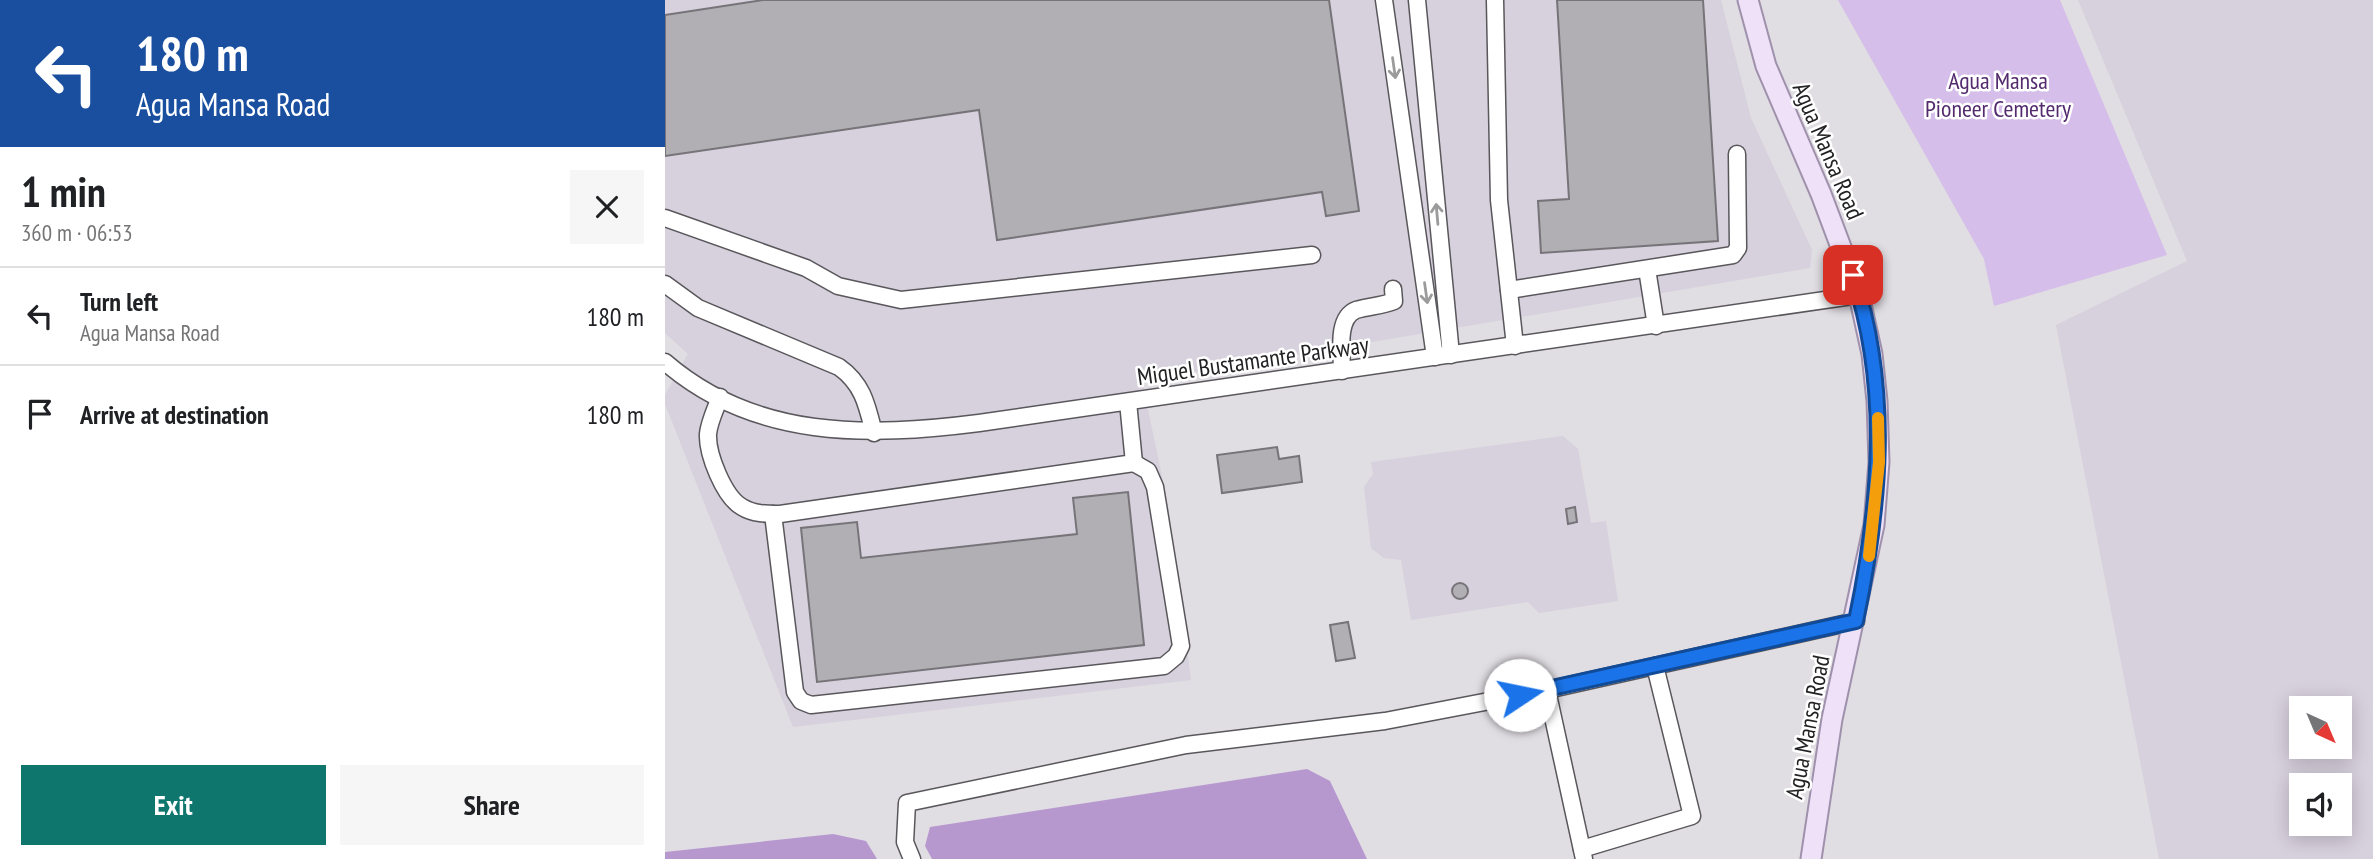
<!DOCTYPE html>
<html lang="en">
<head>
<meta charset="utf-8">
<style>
  :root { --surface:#fff; --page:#f6f6f6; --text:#202124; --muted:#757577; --line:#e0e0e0; --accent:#0f766e }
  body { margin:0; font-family:"PT Sans Narrow",sans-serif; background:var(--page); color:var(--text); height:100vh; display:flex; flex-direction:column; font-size:26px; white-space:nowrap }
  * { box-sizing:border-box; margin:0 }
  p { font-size:23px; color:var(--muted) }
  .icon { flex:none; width:38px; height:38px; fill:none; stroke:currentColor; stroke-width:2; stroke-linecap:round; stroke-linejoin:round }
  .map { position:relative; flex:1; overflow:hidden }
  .details { display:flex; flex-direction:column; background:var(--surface); width:665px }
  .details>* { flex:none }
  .top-card { background:#1a4fa0; color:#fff; overflow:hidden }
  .needle { width:46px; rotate:136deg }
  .tools { position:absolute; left:1624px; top:696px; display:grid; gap:14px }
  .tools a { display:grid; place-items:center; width:63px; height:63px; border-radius:0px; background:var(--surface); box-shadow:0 4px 18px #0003; font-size:35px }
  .pin { position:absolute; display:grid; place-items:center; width:60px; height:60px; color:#fff; margin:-30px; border-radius:14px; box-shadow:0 4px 10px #0006 }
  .me { position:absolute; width:77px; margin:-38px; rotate:79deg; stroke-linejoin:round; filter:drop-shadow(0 0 5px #0008) }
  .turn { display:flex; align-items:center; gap:24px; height:147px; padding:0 21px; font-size:32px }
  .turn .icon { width:91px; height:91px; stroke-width:2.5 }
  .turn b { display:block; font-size:49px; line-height:60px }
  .round { display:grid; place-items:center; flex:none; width:74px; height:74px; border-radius:0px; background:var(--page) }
  .headline { display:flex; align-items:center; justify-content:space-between; height:119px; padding:0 21px }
  h1 { font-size:42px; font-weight:700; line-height:52px }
  .primary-button { display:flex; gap:14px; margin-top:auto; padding:14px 21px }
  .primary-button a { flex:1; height:80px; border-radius:0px; background:var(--accent); color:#fff; font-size:28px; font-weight:700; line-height:80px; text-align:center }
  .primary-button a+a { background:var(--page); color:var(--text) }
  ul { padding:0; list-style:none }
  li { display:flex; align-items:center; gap:21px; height:98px; padding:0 21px; border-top:2px solid var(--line) }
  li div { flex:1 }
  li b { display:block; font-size:26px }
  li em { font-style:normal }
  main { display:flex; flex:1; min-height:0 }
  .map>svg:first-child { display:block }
</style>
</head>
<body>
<main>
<section class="details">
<div class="top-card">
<div class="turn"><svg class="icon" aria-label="left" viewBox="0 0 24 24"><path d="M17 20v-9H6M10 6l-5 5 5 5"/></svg><div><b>180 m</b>Agua Mansa Road</div></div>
</div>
<div class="headline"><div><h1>1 min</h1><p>360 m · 06:53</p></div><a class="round"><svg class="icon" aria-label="close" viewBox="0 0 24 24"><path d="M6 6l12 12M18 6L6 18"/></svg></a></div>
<ul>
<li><svg class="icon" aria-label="left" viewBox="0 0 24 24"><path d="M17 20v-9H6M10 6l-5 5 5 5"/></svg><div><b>Turn left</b><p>Agua Mansa Road</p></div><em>180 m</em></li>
<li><svg class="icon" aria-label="arrive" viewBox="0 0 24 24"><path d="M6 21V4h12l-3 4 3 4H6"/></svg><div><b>Arrive at destination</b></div><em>180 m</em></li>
</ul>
<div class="primary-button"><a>Exit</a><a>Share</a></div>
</section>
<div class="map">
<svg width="1708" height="859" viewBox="0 0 1708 859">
  <rect width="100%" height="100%" fill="#e0dde3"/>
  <g fill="#d7d0dd" fill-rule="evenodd">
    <polygon points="0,0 1056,0 1086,118 1147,250 1145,268 477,381 503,505 526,680 128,727 0,404 0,395 23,354 0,333"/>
    <path d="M1413 0H1708V859H1494L1391 325 1522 261ZM1636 709H1675V747H1636ZM1636 786H1675V824H1636Z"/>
    <polygon points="898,436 913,449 926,523 941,521 953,601 874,613 863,602 746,620 736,560 719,558 706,548 699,487 708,474 706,462"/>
  </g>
  <polygon fill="#d5bee9" points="1173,0 1395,0 1502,255 1329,306 1319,259"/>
  <g fill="#b698cf">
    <polygon points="642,769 665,781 702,859 267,859 260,846 265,827"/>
    <polygon points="168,834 201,841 212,859 0,859 0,852"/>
  </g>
  <g fill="#b1afb4" stroke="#777479" stroke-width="2">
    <polygon points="98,0 664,0 694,211 661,216 657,192 332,240 314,110 0,156 0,15"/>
    <polygon points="892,0 1038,0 1053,241 876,253 873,201 904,199"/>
    <polygon points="612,447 614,459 634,456 637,482 557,493 552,455"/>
    <polygon points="463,492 479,645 152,682 136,528 192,522 196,558 412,534 408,498"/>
    <polygon points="910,507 912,522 903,524 901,509"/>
    <circle cx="795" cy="591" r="8"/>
    <polygon points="683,622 690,658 671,661 665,625"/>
  </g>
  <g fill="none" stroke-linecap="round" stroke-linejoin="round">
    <defs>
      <g id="minor">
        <polyline points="719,0 770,357"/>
        <polyline points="752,0 786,355"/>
        <polyline points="830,0 834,200 850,346"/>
        <polyline points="0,218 141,268 173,286 236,300 647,255"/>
        <polyline points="982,269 991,326"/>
        <path d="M0 284 33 308 174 367C198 384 202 405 209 433"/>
        <polyline points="844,290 1068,255 1073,248 1072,154"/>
        <path d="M0 362C90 440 204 437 314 423L1194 295"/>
        <path d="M677 371C677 353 671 318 691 310 704 306 717 306 729 301L728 289"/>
        <path d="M55 397C51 408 44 422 43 434 42 454 59 497 77 507 88 514 102 514 115 514L469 463 463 402"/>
        <polyline points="108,514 130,692 136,701 146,705 499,666 511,656 516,646 490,487 483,471 469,463"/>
        <polyline points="917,849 1027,816 990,666"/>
        <polyline points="247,859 240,842 242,803 521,745 720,721 882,690"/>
        <polyline points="919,859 882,690 1191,621"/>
      </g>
      <polyline id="major" points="1083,0 1101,66 1156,194 1194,295 1207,354 1212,401 1214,462 1209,525 1167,719 1146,859"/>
    </defs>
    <use href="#minor" stroke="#59575b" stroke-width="19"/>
    <use href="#major" stroke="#9f91ab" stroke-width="23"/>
    <use href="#minor" stroke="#fff" stroke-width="16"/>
    <use href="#major" stroke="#eee1f8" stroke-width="19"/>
  </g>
  <defs><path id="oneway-shaft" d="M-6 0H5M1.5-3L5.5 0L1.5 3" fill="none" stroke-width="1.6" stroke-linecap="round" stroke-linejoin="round" transform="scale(1.75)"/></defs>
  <g stroke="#9c9b9c">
    <use href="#oneway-shaft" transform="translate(729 68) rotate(82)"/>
    <use href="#oneway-shaft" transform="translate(772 214) rotate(-95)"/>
    <use href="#oneway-shaft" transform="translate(761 293) rotate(82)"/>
  </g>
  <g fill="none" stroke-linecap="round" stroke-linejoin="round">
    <defs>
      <path id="route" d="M855 695 1191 621C1215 507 1226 388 1188 275"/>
    </defs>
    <use href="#route" stroke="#114b97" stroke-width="18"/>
    <use href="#route" stroke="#1a73e8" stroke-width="12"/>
    <polyline stroke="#f59e0b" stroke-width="12" points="1204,556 1214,462 1213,418"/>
  </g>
  <g text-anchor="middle" stroke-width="5" stroke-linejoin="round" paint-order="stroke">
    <g font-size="24" fill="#522a6d" stroke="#fff">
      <text x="1333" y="89">Agua Mansa<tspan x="1333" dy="28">Pioneer Cemetery</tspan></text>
    </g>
    <g font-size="24" fill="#222123" stroke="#fff">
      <text transform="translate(1163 151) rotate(67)" y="8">Agua Mansa Road</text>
      <text transform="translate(588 361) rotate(-8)" y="8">Miguel Bustamante Parkway</text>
      <text transform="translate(1143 727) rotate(-79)" y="8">Agua Mansa Road</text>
    </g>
  </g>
</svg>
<div class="tools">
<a><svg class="needle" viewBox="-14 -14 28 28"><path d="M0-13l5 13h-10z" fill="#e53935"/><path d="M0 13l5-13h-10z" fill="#757577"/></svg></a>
<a><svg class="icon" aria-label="sound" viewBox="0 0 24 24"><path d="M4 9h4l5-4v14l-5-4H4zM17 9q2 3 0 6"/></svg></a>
</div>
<div class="pin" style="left:1188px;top:275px;background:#d93025"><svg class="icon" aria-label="arrive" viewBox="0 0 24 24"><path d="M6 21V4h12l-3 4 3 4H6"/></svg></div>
<svg class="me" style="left:855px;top:695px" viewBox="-20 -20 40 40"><circle r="19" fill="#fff"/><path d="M0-13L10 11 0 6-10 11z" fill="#1a73e8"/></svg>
</div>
</main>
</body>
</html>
